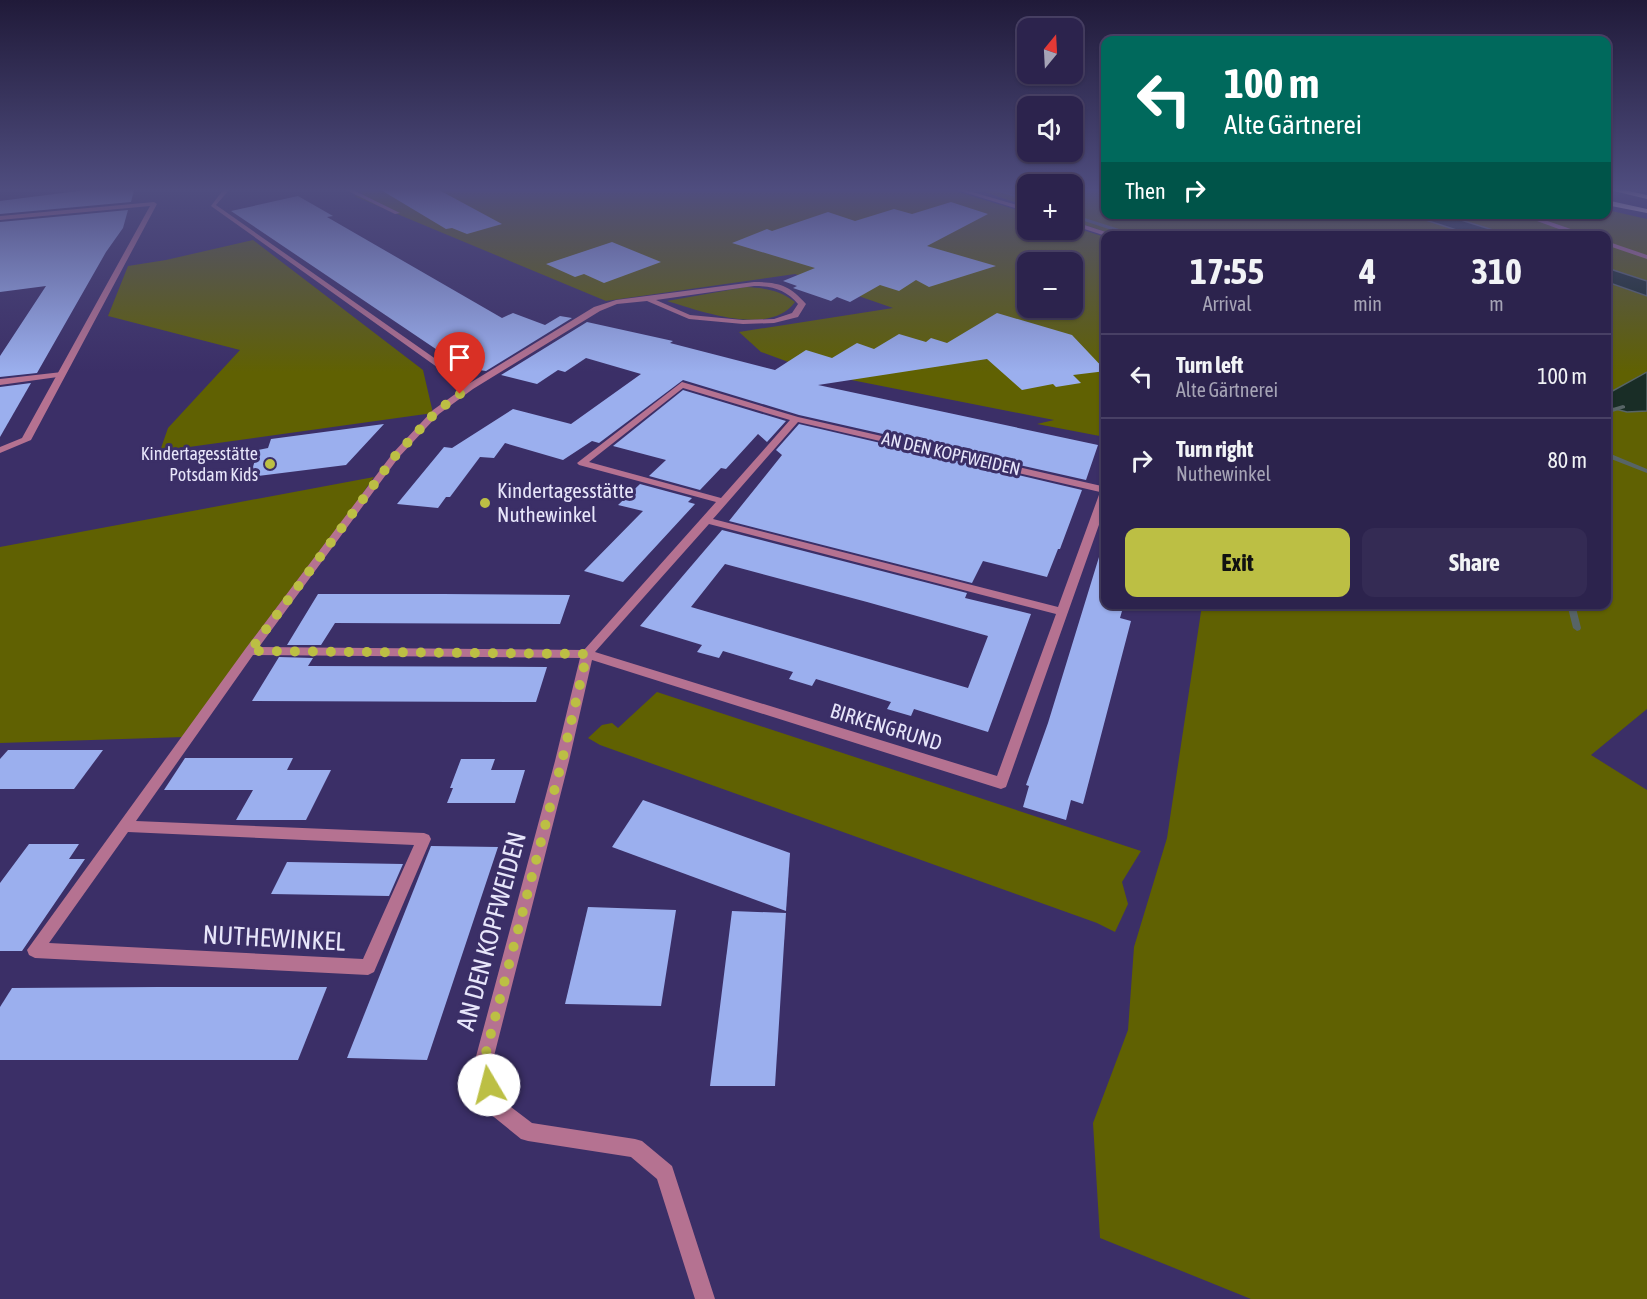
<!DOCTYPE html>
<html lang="en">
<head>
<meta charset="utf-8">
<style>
  :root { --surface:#2c234d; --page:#342b54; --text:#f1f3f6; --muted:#a6a4b6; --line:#484065; --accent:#bcbf44 }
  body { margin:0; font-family:"Asap Condensed",sans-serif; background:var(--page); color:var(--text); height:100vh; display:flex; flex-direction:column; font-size:22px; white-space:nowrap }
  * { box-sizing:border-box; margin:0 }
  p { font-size:20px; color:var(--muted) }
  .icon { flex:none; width:33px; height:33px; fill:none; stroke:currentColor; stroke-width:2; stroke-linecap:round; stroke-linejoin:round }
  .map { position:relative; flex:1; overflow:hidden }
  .side { position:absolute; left:1101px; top:231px; width:510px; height:378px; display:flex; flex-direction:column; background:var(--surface); border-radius:12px; box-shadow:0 2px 4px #0004,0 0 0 2px var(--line) }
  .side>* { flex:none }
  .banner { position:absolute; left:1101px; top:36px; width:510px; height:183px; border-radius:12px; box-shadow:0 2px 4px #0004,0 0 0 2px var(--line); background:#00695c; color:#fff; overflow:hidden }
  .needle { width:39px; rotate:18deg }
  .tools { position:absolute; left:1017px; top:18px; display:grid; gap:12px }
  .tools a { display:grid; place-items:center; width:66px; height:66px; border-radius:12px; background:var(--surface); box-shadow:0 2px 4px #0004,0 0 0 2px var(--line); font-size:30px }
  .pin { position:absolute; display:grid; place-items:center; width:51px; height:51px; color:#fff; margin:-62px -26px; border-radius:50% 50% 50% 0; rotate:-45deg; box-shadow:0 0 6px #0007 }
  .pin .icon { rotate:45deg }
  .me { position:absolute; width:66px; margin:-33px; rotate:352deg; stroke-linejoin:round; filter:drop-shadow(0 0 4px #0008) }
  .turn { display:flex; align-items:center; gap:21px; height:126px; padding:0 24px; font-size:27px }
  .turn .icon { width:78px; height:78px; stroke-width:2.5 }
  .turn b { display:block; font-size:42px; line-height:51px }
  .then { display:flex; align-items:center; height:57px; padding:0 24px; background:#0003; gap:12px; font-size:22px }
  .eta { display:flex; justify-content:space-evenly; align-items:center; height:102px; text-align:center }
  .eta b { font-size:36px; font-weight:700; line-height:42px }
  .button { display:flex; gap:12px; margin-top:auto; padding:12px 24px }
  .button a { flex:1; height:69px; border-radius:12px; background:var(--accent); color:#111; font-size:24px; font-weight:700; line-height:69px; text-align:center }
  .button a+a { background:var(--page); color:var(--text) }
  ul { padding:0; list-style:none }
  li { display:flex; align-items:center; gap:18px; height:84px; padding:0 24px; border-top:2px solid var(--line) }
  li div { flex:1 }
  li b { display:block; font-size:22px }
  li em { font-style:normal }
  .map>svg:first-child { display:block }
</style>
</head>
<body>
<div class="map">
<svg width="1647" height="1299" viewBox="0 0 1647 1299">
  <rect width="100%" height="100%" fill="#3b2f67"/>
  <g fill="#606102" fill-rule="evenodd">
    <path d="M356 190H952L1027 213 1028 230H1072L1073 227 1105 237V437L1037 424 1054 420 821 374 761 352 739 332 893 308 795 274 606 301 354 196 364 194ZM1028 262H1072V308H1028Z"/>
    <polygon points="978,190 1027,190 1027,206"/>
    <polygon points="1073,190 1105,190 1106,214 1410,215 1472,235 1117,236 1073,221"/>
    <polygon points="1607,210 1647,219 1647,281 1607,268 1606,236 1509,235 1445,215 1606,214"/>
    <polygon points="253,240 423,370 433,413 160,451 168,428 240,350 108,316 128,266 166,260"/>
    <polygon points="1606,282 1647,296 1647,372 1607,394"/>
    <path d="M746 287C765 288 780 290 795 302 770 337 700 311 667 301Z"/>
    <polygon points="1607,407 1627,412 1647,411 1647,709 1591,755 1647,790 1647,1299 1251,1299 1100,1238 1093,1123 1128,1030 1134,947 1167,838 1202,605 1606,604"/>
    <polygon points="374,477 284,607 184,737 0,743 0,547"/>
    <polygon points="657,692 1141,851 1122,882 1128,904 1115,932 1097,923 600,745 588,738 602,725 612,723 618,728"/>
  </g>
  <g fill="#192d26" stroke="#576466" stroke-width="1.5">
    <polygon points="1410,215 1445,215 1509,235 1472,235"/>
    <polygon points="1607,268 1647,281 1647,296 1607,282"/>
    <polygon points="1647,372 1647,411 1627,412 1607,407 1607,394"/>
  </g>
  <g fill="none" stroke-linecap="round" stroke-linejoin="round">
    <g fill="#576466" fill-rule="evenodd">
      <polygon points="993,190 998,190 1028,199 1028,201"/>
      <polygon points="1072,214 1138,235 1138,236 1130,236 1072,217"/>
      <polygon points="1623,405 1625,406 1625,408 1606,414 1606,410"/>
      <polygon points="1606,452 1647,469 1647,473 1606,457"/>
      <polygon points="1567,604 1575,604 1581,628 1580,630 1577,631 1573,628"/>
    </g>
  </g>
  <g fill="#9bafee" fill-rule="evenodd">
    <polygon points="86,190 134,190 131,202 0,214 0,201"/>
    <polygon points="381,190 439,190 502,224 467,234 452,228 446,229"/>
    <polygon points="298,196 333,216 327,217 502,318 513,313 545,325 560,316 572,318 486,371 464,368 231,211"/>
    <polygon points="951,202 988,214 927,246 996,266 929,287 916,280 899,291 880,285 850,302 837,297 831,301 793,288 797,286 783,281 815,268 732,243 767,229 772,231 828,212 855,221 894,209 912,214"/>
    <polygon points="128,210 123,228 106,252 37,373 0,377 0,356 46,286 0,292 0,222"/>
    <polygon points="612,242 661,262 604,283 584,274 575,277 546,264"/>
    <polygon points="997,313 1072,335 1106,371 1073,375 1081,383 1056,387 1053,384 1022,390 987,359 818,385 1098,445 1086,480 799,415 683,380 599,443 592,441 563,460 505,443 494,458 480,457 450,497 446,497 438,508 397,504 444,447 452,448 513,409 571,424 641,374 586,358 565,372 558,370 537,384 501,375 587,322 673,341 670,343 775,370 806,350 832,358 857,343 874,349 899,334 926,342 931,338 947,343"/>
    <polygon points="31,383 0,437 0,387"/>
    <polygon points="683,390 786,421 767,442 758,434 726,469 721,468 700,490 649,476 666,460 613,446"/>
    <polygon points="384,424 346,465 250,477 258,450 268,448 271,439"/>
    <polygon points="799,424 1082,490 1060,549 1058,549 1047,577 983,561 972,583 729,521 782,455 776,450"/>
    <polygon points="640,484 692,498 688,502 695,504 623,582 584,571 643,511 618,505"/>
    <path d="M722 530 967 593 965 598 1031 614 988 732 914 709 911 716 887 709 891 702 816 679 812 686 789 679 793 672 723 651 719 658 697 652 702 645 640 626ZM725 564 867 602 988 636 968 688 691 607Z"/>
    <polygon points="1099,557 1106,558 1106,604 1124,604 1120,618 1131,621 1083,804 1071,800 1066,820 1023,807 1029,786 1026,785 1048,723"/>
    <polygon points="318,594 442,594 570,595 560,624 335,623 321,645 287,645"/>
    <polygon points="279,657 313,658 308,666 547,667 536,702 252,701"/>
    <polygon points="8,750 103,750 74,789 0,789 0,759"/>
    <polygon points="185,758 293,758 287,770 331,770 306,820 236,820 253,790 164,790"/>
    <polygon points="461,759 495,759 491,770 525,770 515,803 447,803 453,788 450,788"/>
    <polygon points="643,800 790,853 786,911 612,847"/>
    <polygon points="29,844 79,844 69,859 85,859 22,951 0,951 0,883"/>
    <polygon points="431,846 498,847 427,1060 347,1058"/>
    <polygon points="287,862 403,864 389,896 271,894"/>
    <polygon points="588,907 676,910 661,1006 565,1004"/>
    <polygon points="732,911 786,913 775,1086 710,1086"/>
    <polygon points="157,987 327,987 298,1060 0,1060 0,1007 12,988"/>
  </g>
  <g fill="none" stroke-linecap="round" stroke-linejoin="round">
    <g fill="#b57291" fill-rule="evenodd">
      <polygon points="346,190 353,190 400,213 395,214"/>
      <polygon points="957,190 965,190 1028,208 1028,212"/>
      <polygon points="1539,218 1588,235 1589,236 1578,236 1537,221"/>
      <polygon points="1072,221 1115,235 1116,236 1106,236 1072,225"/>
      <polygon points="1606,241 1647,255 1647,259 1606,245"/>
      <polygon points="62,372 65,372 65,376 0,385 0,379"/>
    </g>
    <g fill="#b57291" fill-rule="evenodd">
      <path d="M223 190H229L216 205 470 383 594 307 616 300 754 282C778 282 790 285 806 304L798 317 774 323 743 324 689 319 647 301 617 304 600 311 473 389 439 414 399 457 259 647 584 650 716 502 579 465 577 463 682 382 798 417 1106 487V505L1006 787 1001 789 592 660 569 761 492 1064 503 1101 532 1123 635 1139 642 1141 672 1166 715 1299H695L657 1179 631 1157 528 1141 521 1139 489 1113 474 1064 555 761 580 658 253 655 136 821 424 833 429 835 431 839 374 972 368 975 35 958 29 955 27 950 246 648 393 453 433 410 465 387 211 206ZM754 286C773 286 786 290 798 304L792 313 774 319 743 320 690 315 656 300ZM683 388 790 420 721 498 589 462ZM798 422 1100 492 1058 607 713 519ZM709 524 1056 614 997 776 595 652ZM128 832 414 845 363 959 49 943Z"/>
      <polygon points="154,202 157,204 31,440 0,453 0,447 22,438 150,206 0,220 0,216"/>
    </g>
    <g fill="#fadeea" fill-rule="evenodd">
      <polygon points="1610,190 1624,190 1647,195 1647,199"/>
      <polygon points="1606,200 1647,209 1647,213 1606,205"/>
    </g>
  </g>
  <linearGradient id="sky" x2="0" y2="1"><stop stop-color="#201a39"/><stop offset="0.51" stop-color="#4f4d7f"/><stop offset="1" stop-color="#4f4d7f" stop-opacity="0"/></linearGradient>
  <rect width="1647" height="372" fill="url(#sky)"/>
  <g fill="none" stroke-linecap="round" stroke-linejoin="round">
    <polyline stroke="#bcbf44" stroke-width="10" stroke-dasharray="0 18" points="460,394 436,412 396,455 250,651 587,654 562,761 483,1064 489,1085"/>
  </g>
  <g fill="#bcbf44" stroke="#3b2f67" stroke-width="2">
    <circle cx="270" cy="464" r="6"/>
    <circle cx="485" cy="503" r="6"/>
  </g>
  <g text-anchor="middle" stroke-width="6" stroke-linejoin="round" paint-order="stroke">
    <g font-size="18" fill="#e7e5fa" stroke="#3b2f67" text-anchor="end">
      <text x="258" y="460">Kindertagesstätte<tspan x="258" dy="21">Potsdam Kids</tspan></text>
    </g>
    <g font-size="18" fill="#e7e5fa" stroke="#3b2f67">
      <text transform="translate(951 454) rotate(13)" y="6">AN DEN KOPFWEIDEN</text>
    </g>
    <g font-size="21" fill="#e7e5fa" stroke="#3b2f67" text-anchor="start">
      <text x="497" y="498">Kindertagesstätte<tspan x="497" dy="24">Nuthewinkel</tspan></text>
    </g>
    <g font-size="21" fill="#e7e5fa" stroke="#3b2f67">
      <text transform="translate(886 727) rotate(17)" y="7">BIRKENGRUND</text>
    </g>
    <g font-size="26" fill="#e7e5fa" stroke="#3b2f67">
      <text transform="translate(491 931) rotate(-75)" y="9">AN DEN KOPFWEIDEN</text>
      <text transform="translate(274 938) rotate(3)" y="9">NUTHEWINKEL</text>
    </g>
  </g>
</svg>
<div class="tools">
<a><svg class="needle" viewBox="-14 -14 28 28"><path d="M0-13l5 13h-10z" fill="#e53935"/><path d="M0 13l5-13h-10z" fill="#a6a4b6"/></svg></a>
<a><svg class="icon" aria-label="sound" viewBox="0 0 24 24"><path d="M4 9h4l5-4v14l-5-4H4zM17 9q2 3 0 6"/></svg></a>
<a>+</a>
<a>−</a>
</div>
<div class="pin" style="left:460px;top:394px;background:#d93025"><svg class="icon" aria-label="arrive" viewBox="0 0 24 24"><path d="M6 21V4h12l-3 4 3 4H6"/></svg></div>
<svg class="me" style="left:489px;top:1085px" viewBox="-20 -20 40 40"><circle r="19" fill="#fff"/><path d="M0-13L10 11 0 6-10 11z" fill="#bcbf44"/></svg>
<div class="banner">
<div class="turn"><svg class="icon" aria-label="left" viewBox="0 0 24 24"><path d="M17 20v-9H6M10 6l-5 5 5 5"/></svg><div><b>100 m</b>Alte Gärtnerei</div></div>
<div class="then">Then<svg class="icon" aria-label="right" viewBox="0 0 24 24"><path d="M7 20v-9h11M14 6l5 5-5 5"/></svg></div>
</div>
<section class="side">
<div class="eta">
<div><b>17:55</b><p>Arrival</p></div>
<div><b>4</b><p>min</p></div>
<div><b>310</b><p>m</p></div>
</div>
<ul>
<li><svg class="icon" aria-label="left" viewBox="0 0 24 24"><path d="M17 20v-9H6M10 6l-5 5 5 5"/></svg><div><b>Turn left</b><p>Alte Gärtnerei</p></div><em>100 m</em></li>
<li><svg class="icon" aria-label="right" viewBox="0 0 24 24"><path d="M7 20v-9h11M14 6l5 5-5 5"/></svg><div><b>Turn right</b><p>Nuthewinkel</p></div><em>80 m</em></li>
</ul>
<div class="button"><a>Exit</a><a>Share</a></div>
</section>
</div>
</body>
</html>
